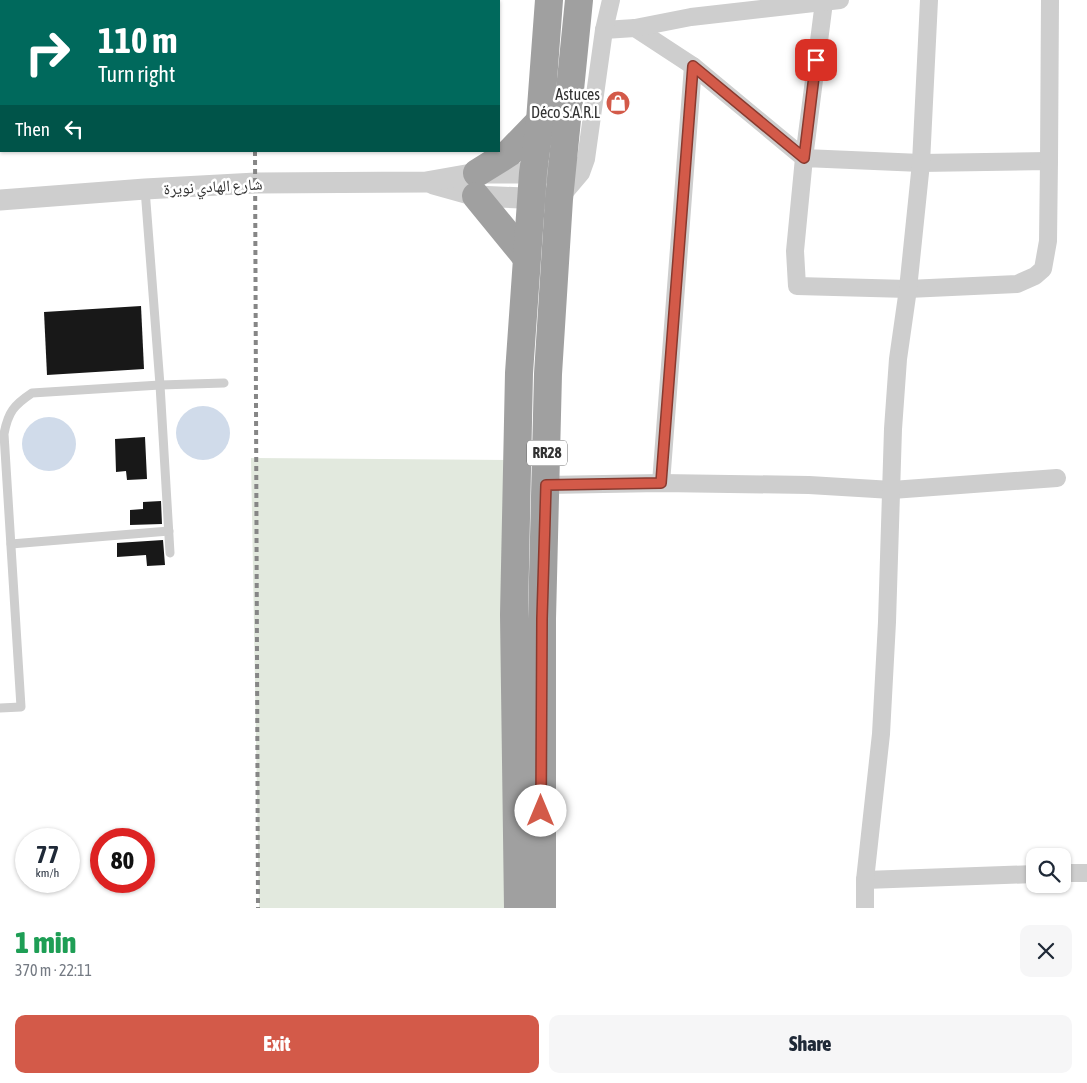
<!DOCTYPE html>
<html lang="en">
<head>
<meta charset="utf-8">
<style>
  :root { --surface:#fff; --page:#f6f6f7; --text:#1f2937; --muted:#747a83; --accent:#d35a49 }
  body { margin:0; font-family:"Asap Condensed","Noto Naskh Arabic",sans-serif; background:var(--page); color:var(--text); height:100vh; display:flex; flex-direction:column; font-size:19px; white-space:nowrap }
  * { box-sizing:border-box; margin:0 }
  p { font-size:16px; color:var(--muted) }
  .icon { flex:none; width:28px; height:28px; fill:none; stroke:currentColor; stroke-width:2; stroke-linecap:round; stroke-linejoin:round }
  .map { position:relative; height:908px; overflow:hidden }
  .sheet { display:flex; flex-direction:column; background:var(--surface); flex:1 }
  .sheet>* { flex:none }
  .banner { position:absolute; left:0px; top:0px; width:500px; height:152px; box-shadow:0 1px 4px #0004; background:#00695c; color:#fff; overflow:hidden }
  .tools { position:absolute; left:1026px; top:848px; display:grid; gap:10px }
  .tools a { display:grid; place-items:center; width:45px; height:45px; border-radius:10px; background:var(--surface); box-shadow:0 1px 4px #0004; font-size:25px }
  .speed { position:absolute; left:15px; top:828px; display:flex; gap:10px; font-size:25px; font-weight:700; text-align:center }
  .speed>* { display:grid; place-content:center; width:65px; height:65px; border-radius:50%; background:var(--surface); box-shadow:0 1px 4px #0004; line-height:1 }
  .speed small { font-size:12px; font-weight:400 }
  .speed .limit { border:8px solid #d22; background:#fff; color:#111 }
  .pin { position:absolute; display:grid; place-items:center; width:42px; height:42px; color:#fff; margin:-21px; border-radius:10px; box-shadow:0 2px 8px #0006 }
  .me { position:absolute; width:55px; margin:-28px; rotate:0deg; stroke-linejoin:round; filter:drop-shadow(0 0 4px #0008) }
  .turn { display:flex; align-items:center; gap:18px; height:105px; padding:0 15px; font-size:22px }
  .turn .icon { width:65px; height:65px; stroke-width:2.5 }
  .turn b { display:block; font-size:35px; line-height:42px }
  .then { display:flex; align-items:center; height:48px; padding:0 15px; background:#0003; gap:10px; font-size:19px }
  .round { display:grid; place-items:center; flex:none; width:52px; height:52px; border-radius:10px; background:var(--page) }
  .headline { display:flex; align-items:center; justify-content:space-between; height:85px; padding:0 15px }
  h1 { font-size:30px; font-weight:800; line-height:38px; color:#1e9e55 }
  .cta { display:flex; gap:10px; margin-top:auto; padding:10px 15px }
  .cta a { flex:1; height:58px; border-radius:10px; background:var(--accent); color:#fff; font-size:20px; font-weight:800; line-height:58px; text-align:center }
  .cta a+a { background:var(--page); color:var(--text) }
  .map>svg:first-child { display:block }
</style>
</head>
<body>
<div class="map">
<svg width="1087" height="908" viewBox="0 0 1087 908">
  <rect width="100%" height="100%" fill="#fff"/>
  <polygon fill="#e2e9de" points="251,458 510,460 512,908 259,908"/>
  <g fill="#d0dbea">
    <circle cx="203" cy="433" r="27"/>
    <circle cx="49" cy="444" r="27"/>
  </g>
  <g fill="#181818">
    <polygon points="141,306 144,369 47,375 44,312"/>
    <polygon points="145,437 147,479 127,480 126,471 116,472 115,439"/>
    <polygon points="161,501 162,524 130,525 130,510 143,509 143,502"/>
    <polygon points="163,540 165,565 147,566 146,555 117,557 117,543"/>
  </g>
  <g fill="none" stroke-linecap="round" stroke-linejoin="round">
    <g stroke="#cecece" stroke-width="9">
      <polyline points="145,189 160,385 170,553"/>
      <polyline points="11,544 169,531"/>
      <path d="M0 708 21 707 4 434C8 412 14 405 32 393L160 385 224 383"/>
    </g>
    <g stroke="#cecece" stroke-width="18">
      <polyline points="121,0 121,1"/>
      <polyline points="635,28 693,66 804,158 921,163 1049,161 1048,241 1043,269 1035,276 1017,284 908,289 797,286 795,251 804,158 824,2"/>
      <polyline points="604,30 635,28 691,17 840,0"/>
      <polyline points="1049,161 1050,0"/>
      <polyline points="559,199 581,173 586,159 604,30 611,0"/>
      <polyline points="661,483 693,66"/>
      <polyline points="546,485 661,483 809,485 892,490 1057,478"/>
      <polyline points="1062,873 1087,873"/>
      <polyline points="865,880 1035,874"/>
      <polyline points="865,908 865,880 881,734 887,622 893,429 898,359 908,289 921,163 929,0"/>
    </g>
    <g stroke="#cecece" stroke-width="21">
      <polyline points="433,184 476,196 546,199"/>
      <polyline points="0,200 145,189 256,183 426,182 477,173 549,173"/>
    </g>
    <g stroke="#a0a0a0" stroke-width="28">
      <polyline points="477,173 509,153 540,121"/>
      <polyline points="476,196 526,257"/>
      <polyline points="518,908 514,615 519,373 533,173 540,121 549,0"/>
      <polyline points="542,908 542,619 548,374 559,199 579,0"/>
    </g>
    <g stroke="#868686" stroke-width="4" stroke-dasharray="5 4" stroke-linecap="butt">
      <polyline points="249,0 249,1"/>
      <polyline points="255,151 258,908"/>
    </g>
  </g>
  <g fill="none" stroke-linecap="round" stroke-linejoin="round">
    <defs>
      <polyline id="route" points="541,811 542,619 546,485 661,483 693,66 804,158 816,60"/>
    </defs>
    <use href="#route" stroke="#893a2f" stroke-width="12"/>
    <use href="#route" stroke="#d35a49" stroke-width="9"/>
  </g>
  <defs>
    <symbol id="shop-disc" viewBox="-11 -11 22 22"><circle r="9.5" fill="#d35a49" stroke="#fff"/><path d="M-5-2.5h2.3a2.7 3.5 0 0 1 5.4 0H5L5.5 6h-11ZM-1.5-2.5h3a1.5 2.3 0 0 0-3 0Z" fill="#fff"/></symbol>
  </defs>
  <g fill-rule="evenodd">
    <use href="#shop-disc" x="604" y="89" width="28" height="28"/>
  </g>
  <g text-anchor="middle" stroke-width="5" stroke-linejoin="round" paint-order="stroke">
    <rect fill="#fff" stroke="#6f6f6f" stroke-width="1" x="527" y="440.5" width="40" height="25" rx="4"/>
    <g font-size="15" font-weight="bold" fill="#313131">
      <text x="547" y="458">RR28</text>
    </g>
    <g font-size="16" fill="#313131" stroke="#fff" text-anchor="end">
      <text x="600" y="100">Astuces<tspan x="600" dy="18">Déco S.A.R.L</tspan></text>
    </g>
    <g font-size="16" fill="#313131" stroke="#fff">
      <text transform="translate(213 186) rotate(-3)" y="6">شارع الهادي نويرة</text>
    </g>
  </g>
</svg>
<div class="tools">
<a><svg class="icon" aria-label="search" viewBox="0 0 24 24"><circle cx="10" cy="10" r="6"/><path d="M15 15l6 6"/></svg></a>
</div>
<div class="speed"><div>77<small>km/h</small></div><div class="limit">80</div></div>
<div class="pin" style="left:816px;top:60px;background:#d93025"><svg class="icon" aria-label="arrive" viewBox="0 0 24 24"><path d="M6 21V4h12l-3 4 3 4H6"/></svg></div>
<svg class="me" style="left:541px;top:811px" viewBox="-20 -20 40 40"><circle r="19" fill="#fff"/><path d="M0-13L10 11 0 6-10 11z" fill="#d35a49"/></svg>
<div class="banner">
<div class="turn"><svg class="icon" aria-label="right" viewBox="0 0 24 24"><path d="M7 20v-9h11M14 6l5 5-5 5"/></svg><div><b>110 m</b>Turn right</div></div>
<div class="then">Then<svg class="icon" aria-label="left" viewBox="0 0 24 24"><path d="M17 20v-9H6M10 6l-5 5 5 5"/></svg></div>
</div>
</div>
<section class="sheet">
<div class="headline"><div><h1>1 min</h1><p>370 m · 22:11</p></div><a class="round"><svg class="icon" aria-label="close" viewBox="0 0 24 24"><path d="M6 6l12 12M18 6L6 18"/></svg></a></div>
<div class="cta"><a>Exit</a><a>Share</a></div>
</section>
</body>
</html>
